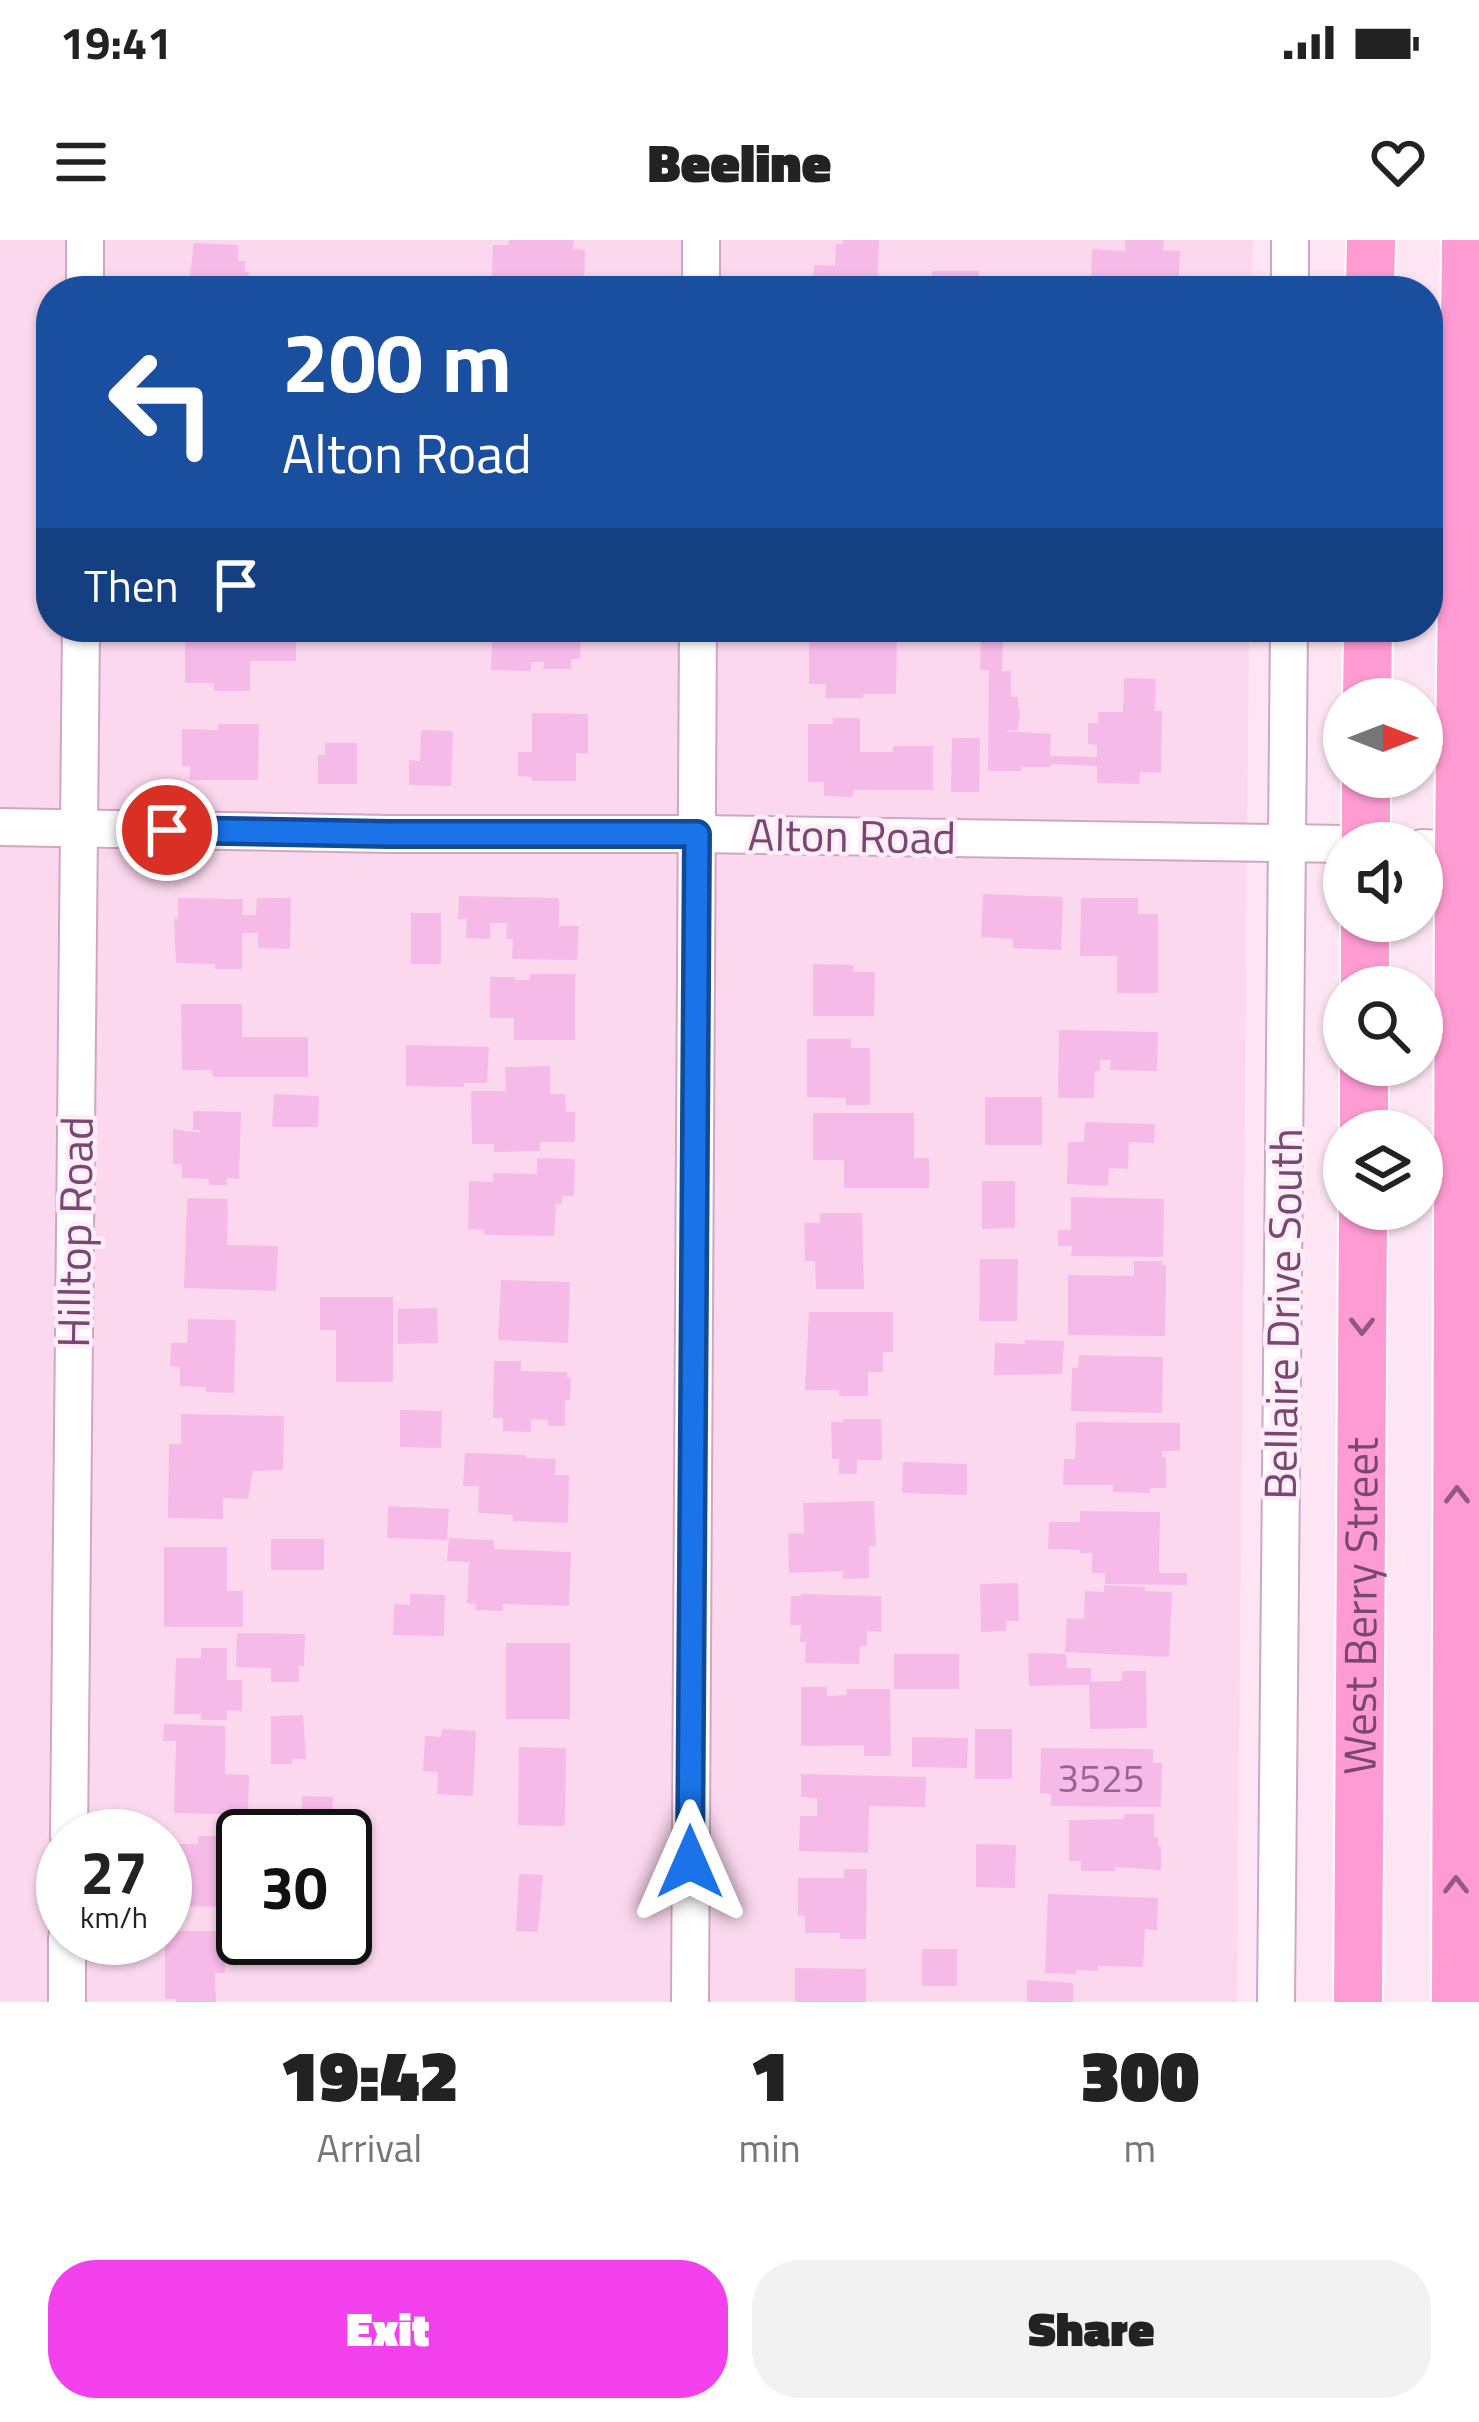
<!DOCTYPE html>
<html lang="en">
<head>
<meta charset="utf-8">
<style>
  :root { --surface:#fff; --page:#f2f2f2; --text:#222; --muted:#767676; --accent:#f140ec }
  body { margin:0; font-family:"Titillium Web",sans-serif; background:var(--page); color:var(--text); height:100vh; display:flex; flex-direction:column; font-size:45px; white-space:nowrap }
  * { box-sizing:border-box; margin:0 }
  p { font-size:39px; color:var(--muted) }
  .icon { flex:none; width:66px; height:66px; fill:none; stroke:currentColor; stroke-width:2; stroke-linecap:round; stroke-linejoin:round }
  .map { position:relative; height:1762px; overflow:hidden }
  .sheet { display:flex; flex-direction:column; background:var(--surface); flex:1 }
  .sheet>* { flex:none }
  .top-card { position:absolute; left:36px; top:36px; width:1407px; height:366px; border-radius:48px; box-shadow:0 3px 9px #0004; background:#1a4fa0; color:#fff; overflow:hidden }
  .needle { width:78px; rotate:90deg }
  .controls { position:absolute; left:1323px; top:438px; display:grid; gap:24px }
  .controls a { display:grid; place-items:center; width:120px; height:120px; border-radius:50%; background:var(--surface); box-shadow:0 3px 9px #0004; font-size:60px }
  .speed { position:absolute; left:36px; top:1569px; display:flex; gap:24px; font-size:60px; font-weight:700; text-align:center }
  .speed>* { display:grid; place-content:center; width:156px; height:156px; border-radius:50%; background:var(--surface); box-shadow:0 3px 9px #0004; line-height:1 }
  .speed small { font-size:30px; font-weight:400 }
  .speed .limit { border:6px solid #111; border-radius:18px; background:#fff; color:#111 }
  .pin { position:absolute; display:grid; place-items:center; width:102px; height:102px; color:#fff; margin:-51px; border:6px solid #fff; border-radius:50%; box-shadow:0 3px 12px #0007 }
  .me { position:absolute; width:132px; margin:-66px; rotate:0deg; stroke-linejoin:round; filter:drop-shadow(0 0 9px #0008) }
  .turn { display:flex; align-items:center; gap:42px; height:252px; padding:0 48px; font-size:54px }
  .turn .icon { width:156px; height:156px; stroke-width:2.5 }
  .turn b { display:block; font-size:84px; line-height:102px }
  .then { display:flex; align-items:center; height:114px; padding:0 48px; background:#0003; gap:24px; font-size:45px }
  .eta { display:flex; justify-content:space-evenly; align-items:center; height:204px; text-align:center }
  .eta b { font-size:72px; font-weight:800; line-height:84px }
  .cta { display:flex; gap:24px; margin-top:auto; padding:24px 48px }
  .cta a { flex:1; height:138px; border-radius:48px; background:var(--accent); color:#fff; font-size:48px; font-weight:800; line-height:138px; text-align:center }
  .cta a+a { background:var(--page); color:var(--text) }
  .status { display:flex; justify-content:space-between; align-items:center; height:84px; padding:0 60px; background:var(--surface); direction:ltr }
  .status svg { height:33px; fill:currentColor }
  header { display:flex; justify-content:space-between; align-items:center; height:156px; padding:0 48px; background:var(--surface); font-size:54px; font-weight:800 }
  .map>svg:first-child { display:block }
</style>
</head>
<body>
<div class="status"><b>19:41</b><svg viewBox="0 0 49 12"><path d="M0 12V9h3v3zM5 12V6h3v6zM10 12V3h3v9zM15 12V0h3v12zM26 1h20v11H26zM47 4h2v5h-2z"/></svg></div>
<header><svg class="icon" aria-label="menu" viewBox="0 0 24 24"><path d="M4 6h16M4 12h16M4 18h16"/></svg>Beeline<svg class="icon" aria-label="heart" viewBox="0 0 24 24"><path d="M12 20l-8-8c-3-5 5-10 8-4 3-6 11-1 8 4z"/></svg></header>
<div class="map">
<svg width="1479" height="1762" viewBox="0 0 1479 1762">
  <rect width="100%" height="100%" fill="#fee5f3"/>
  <path fill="#fbd8ee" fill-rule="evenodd" d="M0 0H1253L1252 51H51V387H1249L1237 1762H0ZM63 1596H165V1698H63ZM243 1596H345V1698H243Z"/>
  <g fill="#f6bae9">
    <polygon points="509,0 574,0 573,9 585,10 584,51 491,51 493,5 509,5"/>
    <polygon points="843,0 879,0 877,51 813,49 814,25 835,26 836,4 843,4"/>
    <polygon points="1125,0 1164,0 1163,10 1180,11 1178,51 1102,51 1102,37 1091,37 1092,9 1125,11"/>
    <polygon points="194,3 238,5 238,21 245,21 245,32 249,32 247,51 188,51"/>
    <polygon points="932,31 979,31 978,51 932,51"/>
    <polygon points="185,387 296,387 296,421 250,421 250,451 214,451 214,443 185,443"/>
    <polygon points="492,387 581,387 580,419 571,419 571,429 543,429 544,422 531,422 531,431 491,430"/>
    <polygon points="827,387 862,387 862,402 897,402 896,454 863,454 863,458 825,458 826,444 809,444 809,398 827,395"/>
    <polygon points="981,397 1003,397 1002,431 1011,431 1011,457 1018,457 1018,469 1020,469 1018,490 1002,491 1051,494 1050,516 1097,517 1097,505 1088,504 1088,483 1098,483 1098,472 1123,472 1124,438 1156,439 1155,471 1162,471 1161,533 1140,532 1139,544 1097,543 1097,526 1051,524 1050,527 1021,527 1021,531 988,531 989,430 980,430"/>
    <polygon points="532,473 588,474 588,514 576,513 576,541 532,541 532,537 518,536 518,512 532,512"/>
    <polygon points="833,478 860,478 860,512 893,512 893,506 933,506 933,550 853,550 853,557 824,556 824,542 808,542 808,484 833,484"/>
    <polygon points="218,484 259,484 258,540 190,540 190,526 182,526 182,489 218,490"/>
    <polygon points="421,490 453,491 451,546 409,545 409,520 420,521"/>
    <polygon points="952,498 980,498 979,552 951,552"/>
    <polygon points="325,503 357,503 357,544 318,544 318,515 325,515"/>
    <polygon points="983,654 1063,657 1061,710 1013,708 1013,699 981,697"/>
    <polygon points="459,656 559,658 559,686 579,686 577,720 512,719 513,699 506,699 507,683 490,683 490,699 466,698 467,679 458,679"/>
    <polygon points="178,658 243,659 242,675 256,675 257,658 291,658 290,709 258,708 258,693 242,693 242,729 215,729 215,724 176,723 174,679 178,679"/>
    <polygon points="1081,658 1138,658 1138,674 1158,674 1158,753 1117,753 1117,716 1080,716"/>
    <rect x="411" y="673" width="30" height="51"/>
    <polygon points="813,724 853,725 853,732 875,732 874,776 813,776"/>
    <polygon points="530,734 575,734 575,800 514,800 514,778 490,778 490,737 515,737 515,740 530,740"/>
    <polygon points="181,764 242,764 242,797 308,797 308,837 213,837 212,830 182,830"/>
    <polygon points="1059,790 1158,792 1157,831 1110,830 1111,820 1100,820 1100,831 1095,831 1094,858 1058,858"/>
    <polygon points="807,799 851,799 851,808 870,808 870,865 846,865 846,858 807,857"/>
    <polygon points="406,805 489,807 487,843 464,843 464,847 406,846"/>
    <polygon points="550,826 550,854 565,854 566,872 575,872 575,902 540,902 540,911 494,912 494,904 472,904 471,851 506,851 505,827"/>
    <polygon points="274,854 319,856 318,887 272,887"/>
    <rect x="985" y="857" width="57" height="48"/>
    <polygon points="193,871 241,872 239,939 227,938 227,945 209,945 209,939 182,938 182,924 173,924 173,889 200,893 200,890 193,890"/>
    <polygon points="813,873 914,873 914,918 929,918 929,948 844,948 844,920 813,920"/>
    <polygon points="1085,882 1155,884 1154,903 1129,902 1128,929 1109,928 1108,946 1067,944 1068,902 1084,902"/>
    <polygon points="537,918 575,919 574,956 562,956 562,964 554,964 556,967 554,996 484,995 484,990 468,989 469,941 493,942 493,933 537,934"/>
    <polygon points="982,941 1015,941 1015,988 982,989"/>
    <polygon points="1071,957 1164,959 1163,1017 1071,1016 1072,1006 1058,1006 1058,990 1071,990"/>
    <polygon points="187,958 228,959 227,1005 278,1006 276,1051 184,1048"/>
    <polygon points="820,973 862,973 864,1049 816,1049 815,1021 805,1021 804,983 820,983"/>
    <polygon points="980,1019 1018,1019 1017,1081 979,1081"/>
    <polygon points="1134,1021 1162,1021 1162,1025 1166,1025 1165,1096 1068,1095 1068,1035 1134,1036"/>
    <polygon points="501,1040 570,1042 568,1103 498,1100"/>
    <polygon points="320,1057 393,1057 393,1142 336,1142 336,1090 320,1090"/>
    <polygon points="437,1068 438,1103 398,1104 398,1069"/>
    <polygon points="809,1072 893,1072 893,1112 883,1112 883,1132 868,1132 868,1156 839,1156 839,1150 805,1150"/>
    <polygon points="188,1079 236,1080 234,1153 206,1152 206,1147 180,1146 180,1127 170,1126 171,1103 187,1103"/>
    <polygon points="1025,1100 1064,1101 1062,1134 994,1135 995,1103 1025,1104"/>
    <polygon points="1079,1115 1163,1117 1162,1173 1071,1171 1072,1128 1078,1128"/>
    <polygon points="494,1121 521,1121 521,1131 567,1132 567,1138 571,1138 570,1160 565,1160 565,1186 548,1186 548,1180 531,1179 531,1192 503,1191 503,1178 493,1178"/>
    <polygon points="400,1170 442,1171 441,1208 400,1207"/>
    <polygon points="181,1174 284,1176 283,1230 253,1231 248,1259 223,1258 223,1279 168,1278 169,1204 181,1204"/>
    <polygon points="843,1179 881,1179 882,1220 857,1220 857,1234 839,1234 839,1219 832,1219 831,1182 843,1182"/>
    <polygon points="1076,1182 1180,1183 1180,1211 1162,1211 1162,1217 1166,1217 1166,1248 1150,1248 1150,1253 1113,1252 1113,1245 1063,1245 1064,1219 1075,1219"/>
    <polygon points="465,1213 526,1215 526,1218 556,1219 555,1235 569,1235 568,1283 513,1281 513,1275 478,1273 479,1246 463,1246"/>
    <polygon points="903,1222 967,1224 967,1255 902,1253"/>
    <polygon points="874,1261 876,1306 869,1306 869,1338 843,1339 843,1331 789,1333 788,1294 804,1293 803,1263"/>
    <polygon points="388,1266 449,1269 447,1300 387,1298"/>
    <polygon points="1080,1271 1160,1272 1159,1333 1187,1333 1187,1345 1105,1344 1105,1333 1092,1333 1092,1313 1080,1313 1080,1310 1048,1309 1049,1282 1080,1282"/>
    <polygon points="449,1298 494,1300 494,1309 571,1312 569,1366 503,1364 503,1371 475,1370 476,1364 467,1363 469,1322 447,1321"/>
    <rect x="271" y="1299" width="53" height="31"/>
    <polygon points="164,1307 227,1307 227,1351 243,1351 243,1387 164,1387"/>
    <polygon points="1018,1343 1019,1381 1006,1381 1006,1391 981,1392 980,1344"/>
    <polygon points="1104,1345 1145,1347 1145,1351 1172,1352 1169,1417 1065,1412 1067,1378 1084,1379 1085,1351 1104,1352"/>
    <polygon points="410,1354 445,1355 444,1396 393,1395 394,1364 410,1365"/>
    <polygon points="801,1354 881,1356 881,1392 867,1391 867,1406 860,1406 859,1424 805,1423 806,1402 800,1402 801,1385 790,1385 791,1356 801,1356"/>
    <polygon points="237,1393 305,1394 304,1426 299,1426 299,1442 271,1442 271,1428 236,1427"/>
    <rect x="506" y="1403" width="64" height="76"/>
    <polygon points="201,1408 227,1408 227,1440 242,1440 242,1471 227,1470 227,1480 201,1480 201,1474 174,1474 176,1418 201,1418"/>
    <polygon points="1028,1413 1066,1414 1067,1428 1091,1428 1091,1442 1122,1441 1122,1431 1146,1431 1147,1488 1090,1489 1089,1445 1029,1446"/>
    <rect x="894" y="1414" width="65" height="35"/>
    <polygon points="801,1447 827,1447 827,1456 847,1455 846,1449 890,1449 891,1516 864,1516 864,1505 801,1506"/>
    <polygon points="303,1475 306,1519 292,1519 292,1524 271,1524 271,1476"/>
    <polygon points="164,1484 225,1486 225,1534 249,1535 248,1575 174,1573 176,1501 163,1501"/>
    <polygon points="442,1489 476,1491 473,1556 437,1554 438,1532 423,1531 425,1496 441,1497"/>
    <rect x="975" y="1489" width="37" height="50"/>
    <polygon points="912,1497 968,1498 967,1528 912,1527"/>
    <polygon points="519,1507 566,1508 565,1586 518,1585"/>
    <polygon points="1041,1508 1153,1509 1153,1523 1162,1523 1161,1567 1051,1566 1051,1554 1040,1553"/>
    <polygon points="801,1534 926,1537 925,1567 869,1566 868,1613 799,1611 800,1576 817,1576 817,1558 801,1557"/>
    <polygon points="302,1556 333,1557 332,1596 271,1596 271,1580 302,1580"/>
    <polygon points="1124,1574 1154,1574 1154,1597 1158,1597 1158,1606 1161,1606 1161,1630 1115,1627 1115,1631 1081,1631 1081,1621 1069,1621 1069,1580 1124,1579"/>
    <polygon points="198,1596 222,1596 222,1606 238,1607 237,1614 243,1614 243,1667 165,1666 165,1604 198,1604"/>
    <polygon points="976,1604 1016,1605 1015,1648 976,1647"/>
    <polygon points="844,1629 867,1629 866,1699 840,1699 840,1693 805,1693 805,1676 798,1675 798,1638 844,1638"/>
    <polygon points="519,1634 543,1635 538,1692 516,1691"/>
    <polygon points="1048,1654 1158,1658 1157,1690 1145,1689 1143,1727 1098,1726 1098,1731 1076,1730 1076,1734 1045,1733"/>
    <polygon points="176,1691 225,1691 225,1733 215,1733 216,1762 176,1762 176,1759 165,1759 165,1695 176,1695"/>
    <rect x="922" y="1709" width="35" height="37"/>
    <polygon points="795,1728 866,1729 866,1762 795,1762"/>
    <polygon points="1027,1740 1073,1743 1073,1762 1027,1762"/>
  </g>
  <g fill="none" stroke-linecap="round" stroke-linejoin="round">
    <defs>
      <g id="minor">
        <polyline points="85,51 85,0"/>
        <polyline points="701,51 701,0"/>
        <polyline points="1290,51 1290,0"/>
        <polyline points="0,587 388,594 697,594 1344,604"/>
        <polyline points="1422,608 1459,610"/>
        <polyline points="69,1596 81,387"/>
        <polyline points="67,1762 67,1698"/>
        <polyline points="690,1762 698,387"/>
        <polyline points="1276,1762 1289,387"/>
      </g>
      <g id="major">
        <polyline points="1370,51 1371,0"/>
        <polyline points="1367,459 1368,387"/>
        <polyline points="1366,603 1366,537"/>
        <polyline points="1365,747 1365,681"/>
        <polyline points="1364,891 1364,825"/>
        <path id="s1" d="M1358 1762 1363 969"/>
        <polyline points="1456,1762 1459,610 1466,0"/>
      </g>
    </defs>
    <use href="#minor" stroke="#cfa7c5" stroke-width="40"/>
    <use href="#major" stroke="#fff" stroke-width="52"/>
    <use href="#minor" stroke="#fff" stroke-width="36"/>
    <use href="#major" stroke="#ff9bd3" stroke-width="48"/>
  </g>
  <defs><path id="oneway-chevron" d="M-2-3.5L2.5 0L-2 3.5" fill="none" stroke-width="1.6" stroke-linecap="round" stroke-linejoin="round" transform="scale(3)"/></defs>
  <g stroke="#945885">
    <use href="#oneway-chevron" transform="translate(1362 1086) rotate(90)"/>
    <use href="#oneway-chevron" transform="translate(1457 1255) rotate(-90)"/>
    <use href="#oneway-chevron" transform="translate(1456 1645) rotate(-90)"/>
  </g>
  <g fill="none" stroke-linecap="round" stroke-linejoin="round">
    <defs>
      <polyline id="route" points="167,590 388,594 697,594 690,1622"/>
    </defs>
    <use href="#route" stroke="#114b97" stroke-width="30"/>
    <use href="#route" stroke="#1a73e8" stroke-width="21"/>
  </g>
  <g text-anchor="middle" stroke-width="9" stroke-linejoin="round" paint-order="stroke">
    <g font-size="39" fill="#98648f">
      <text x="1101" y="1552">3525</text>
    </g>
    <g font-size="45" fill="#794771" stroke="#ffedf7">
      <text transform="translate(852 596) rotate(1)" y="16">Alton Road</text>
      <text transform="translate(75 992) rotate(-89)" y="16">Hilltop Road</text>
      <text transform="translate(1283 1074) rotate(-89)" y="16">Bellaire Drive South</text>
      <text dy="16" stroke="none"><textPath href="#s1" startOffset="396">West Berry Street</textPath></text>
    </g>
  </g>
</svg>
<div class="controls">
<a><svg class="needle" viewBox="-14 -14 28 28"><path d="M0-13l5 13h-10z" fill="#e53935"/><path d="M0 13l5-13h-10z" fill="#767676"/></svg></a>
<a><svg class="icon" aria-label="sound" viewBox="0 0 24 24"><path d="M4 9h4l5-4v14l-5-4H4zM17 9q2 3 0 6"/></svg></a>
<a><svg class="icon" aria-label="search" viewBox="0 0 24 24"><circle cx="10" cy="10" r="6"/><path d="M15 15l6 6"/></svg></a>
<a><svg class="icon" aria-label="layers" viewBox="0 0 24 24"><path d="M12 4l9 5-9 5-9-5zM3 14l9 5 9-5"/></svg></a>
</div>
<div class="speed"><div>27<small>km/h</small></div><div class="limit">30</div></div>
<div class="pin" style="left:167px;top:590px;background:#d93025"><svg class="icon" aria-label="arrive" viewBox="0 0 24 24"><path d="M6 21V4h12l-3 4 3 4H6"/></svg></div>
<svg class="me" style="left:690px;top:1622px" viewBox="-20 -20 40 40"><path d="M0-17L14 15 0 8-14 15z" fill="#1a73e8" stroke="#fff" stroke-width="4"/></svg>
<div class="top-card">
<div class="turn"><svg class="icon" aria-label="left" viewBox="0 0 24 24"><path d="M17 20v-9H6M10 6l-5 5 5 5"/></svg><div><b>200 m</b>Alton Road</div></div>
<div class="then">Then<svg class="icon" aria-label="arrive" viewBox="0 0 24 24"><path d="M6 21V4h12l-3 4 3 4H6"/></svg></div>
</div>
</div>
<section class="sheet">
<div class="eta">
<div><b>19:42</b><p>Arrival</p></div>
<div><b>1</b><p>min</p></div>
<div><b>300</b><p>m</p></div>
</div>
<div class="cta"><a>Exit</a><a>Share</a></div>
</section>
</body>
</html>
